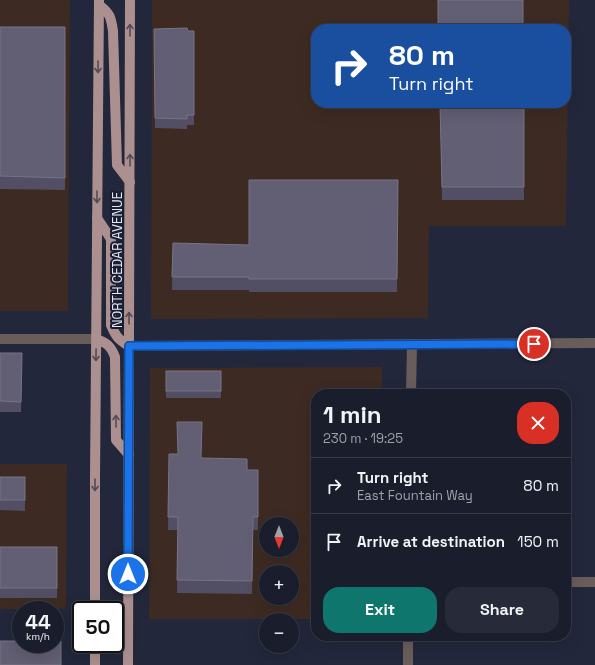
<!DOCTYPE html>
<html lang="en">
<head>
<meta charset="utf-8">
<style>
  :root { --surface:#1a1d2c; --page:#272a38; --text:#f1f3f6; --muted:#9fa2a9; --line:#383b48; --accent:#0f766e }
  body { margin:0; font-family:"Space Grotesk",sans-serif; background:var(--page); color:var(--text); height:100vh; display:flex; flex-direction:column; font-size:15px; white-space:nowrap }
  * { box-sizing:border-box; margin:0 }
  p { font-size:13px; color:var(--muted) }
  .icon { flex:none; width:22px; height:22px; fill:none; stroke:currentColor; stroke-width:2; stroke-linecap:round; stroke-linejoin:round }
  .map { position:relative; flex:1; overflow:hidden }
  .sheet { position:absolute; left:311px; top:389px; width:260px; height:252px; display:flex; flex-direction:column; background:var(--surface); border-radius:16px; box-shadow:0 4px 16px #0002,0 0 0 1px var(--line) }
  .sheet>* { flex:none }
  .guide { position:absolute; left:311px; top:24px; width:260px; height:84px; border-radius:16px; box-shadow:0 4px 16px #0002,0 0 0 1px var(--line); background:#1a4fa0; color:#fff; overflow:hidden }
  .needle { width:26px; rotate:180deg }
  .tools { position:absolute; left:259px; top:517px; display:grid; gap:8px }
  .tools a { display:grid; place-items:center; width:40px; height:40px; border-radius:50%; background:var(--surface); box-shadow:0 4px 16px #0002,0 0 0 1px var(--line); font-size:20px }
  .speed { position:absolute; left:12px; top:601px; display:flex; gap:8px; font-size:20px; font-weight:700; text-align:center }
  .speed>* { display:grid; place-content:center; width:52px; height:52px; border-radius:50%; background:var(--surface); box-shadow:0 4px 16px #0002,0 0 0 1px var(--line); line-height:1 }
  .speed small { font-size:10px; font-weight:400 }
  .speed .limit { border:2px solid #111; border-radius:6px; background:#fff; color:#111 }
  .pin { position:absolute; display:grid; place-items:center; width:34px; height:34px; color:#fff; margin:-17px; border:2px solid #fff; border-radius:50%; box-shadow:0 1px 4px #0007 }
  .me { position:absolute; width:44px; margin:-22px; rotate:0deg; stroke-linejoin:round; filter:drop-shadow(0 0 3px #0008) }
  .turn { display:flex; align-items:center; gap:14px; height:84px; padding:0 12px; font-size:18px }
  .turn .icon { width:52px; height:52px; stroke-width:2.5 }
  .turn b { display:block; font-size:28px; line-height:34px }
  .round { display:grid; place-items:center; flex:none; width:42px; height:42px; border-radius:16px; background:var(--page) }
  .headline { display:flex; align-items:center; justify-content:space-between; height:68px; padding:0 12px }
  h1 { font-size:24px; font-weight:700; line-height:30px }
  .cta { display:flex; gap:8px; margin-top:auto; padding:8px 12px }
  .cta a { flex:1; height:46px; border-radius:16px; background:var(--accent); color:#fff; font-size:16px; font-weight:700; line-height:46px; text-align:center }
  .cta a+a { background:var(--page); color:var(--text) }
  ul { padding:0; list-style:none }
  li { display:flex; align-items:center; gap:12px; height:56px; padding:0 12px; border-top:1px solid var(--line) }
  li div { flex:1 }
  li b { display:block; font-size:15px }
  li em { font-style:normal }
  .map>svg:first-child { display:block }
</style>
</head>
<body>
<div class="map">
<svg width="595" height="665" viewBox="0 0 595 665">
  <rect width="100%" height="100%" fill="#22273b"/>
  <g fill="#3d2b23" fill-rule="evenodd">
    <polygon points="0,0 70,0 68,311 0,311"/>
    <path d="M152 0H569L566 226H429L428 318 151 319ZM316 29H566V103H316Z"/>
    <path d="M382 367V394H316V619H149L150 368ZM266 524H292V550H266ZM266 572H292V598H266Z"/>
    <polygon points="0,464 67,464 66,609 0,609"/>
  </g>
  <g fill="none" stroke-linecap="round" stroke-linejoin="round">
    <g stroke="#695d5c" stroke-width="10">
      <polyline points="0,339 96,339"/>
      <polyline points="129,346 595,343"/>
      <polyline points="411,394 412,344"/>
      <polyline points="566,582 595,582"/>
      <polyline points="408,665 408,636"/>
    </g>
    <g stroke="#ab908f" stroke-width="10">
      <path d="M99 5C110 13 111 17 113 31L117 165 130 182"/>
      <path d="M97 218 111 239V325C116 337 118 339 129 346"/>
      <path d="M96 339C107 343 111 346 115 357L116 440 129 455"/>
      <polyline points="95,610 95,477 99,0"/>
      <polyline points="95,665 95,644"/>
      <polyline points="128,665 130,0"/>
    </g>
  </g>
  <g fill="#524e63">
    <polygon points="0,27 65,27 65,190 0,189"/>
    <polygon points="154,29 188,31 194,31 194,125 187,125 187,129 155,128"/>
    <polygon points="440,103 524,103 524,200 442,200"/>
    <polygon points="398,180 397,292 249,292 249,290 172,290 173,243 249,245"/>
    <polygon points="0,353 22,363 21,412 0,412"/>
    <rect x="166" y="371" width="55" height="27"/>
    <polygon points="169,454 201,458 247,470 258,470 258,530 253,530 252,594 177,593 178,530 168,530"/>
    <polygon points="0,477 25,477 25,511 0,510"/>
    <rect x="0" y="547" width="57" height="51"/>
  </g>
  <g fill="#625e73" stroke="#767487">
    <rect x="438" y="0" width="85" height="29"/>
    <polygon points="0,27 65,27 65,178 0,176"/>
    <polygon points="187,28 188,31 194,31 194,115 187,115 187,119 155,118 154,29"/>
    <polygon points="440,103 524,103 524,187 442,187"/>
    <polygon points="249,180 398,180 397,279 249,279 249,277 172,277 173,243 249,245"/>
    <polygon points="0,353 22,353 21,402 0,401"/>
    <rect x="166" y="371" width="55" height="20"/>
    <polygon points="177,422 202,422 201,458 247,459 247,470 258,470 258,517 253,517 252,581 177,580 178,517 168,517 169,454 178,454"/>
    <rect x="0" y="477" width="25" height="23"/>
    <rect x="0" y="547" width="57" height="41"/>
    <polygon points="0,641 21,641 21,644 55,644 55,641 61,641 61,665 0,665"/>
  </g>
  <defs><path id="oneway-shaft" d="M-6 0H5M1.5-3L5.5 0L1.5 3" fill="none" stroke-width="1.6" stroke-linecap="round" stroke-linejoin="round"/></defs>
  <g stroke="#534b56">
    <use href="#oneway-shaft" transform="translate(130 30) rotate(-90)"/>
    <use href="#oneway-shaft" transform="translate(98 67) rotate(90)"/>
    <use href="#oneway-shaft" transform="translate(130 160) rotate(-90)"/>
    <use href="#oneway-shaft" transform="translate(97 197) rotate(90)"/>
    <use href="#oneway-shaft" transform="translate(129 318) rotate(-90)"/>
    <use href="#oneway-shaft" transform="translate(96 355) rotate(91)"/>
    <use href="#oneway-shaft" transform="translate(116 421) rotate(-91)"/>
    <use href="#oneway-shaft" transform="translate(95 485) rotate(90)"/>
  </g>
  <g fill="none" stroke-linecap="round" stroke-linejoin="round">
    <defs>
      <polyline id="route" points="128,574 129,346 534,344"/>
    </defs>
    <use href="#route" stroke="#114b97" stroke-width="10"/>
    <use href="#route" stroke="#1a73e8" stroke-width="7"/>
  </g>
  <g text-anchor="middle" stroke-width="4" stroke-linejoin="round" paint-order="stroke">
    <g font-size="13" fill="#e5e9f6" stroke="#191d30">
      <text transform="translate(117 260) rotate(-90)" y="5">NORTH CEDAR AVENUE</text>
    </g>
  </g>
</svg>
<div class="tools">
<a><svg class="needle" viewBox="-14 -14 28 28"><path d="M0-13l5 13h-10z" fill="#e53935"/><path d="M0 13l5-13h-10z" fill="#9fa2a9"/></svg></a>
<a>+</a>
<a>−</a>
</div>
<div class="speed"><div>44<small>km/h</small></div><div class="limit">50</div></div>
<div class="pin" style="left:534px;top:344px;background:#d93025"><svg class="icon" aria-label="arrive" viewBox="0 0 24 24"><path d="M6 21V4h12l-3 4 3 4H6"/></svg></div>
<svg class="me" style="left:128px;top:574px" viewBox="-20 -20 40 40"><circle r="17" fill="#1a73e8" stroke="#fff" stroke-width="3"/><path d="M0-11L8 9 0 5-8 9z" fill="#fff"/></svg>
<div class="guide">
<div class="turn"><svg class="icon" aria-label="right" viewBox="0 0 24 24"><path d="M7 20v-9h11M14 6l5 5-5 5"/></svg><div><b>80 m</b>Turn right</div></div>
</div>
<section class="sheet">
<div class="headline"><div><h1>1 min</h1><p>230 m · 19:25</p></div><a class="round" style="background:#d93025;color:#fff"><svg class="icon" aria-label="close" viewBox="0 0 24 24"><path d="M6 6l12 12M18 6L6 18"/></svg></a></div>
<ul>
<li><svg class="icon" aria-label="right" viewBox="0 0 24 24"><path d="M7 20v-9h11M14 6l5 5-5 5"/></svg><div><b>Turn right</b><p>East Fountain Way</p></div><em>80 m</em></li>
<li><svg class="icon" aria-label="arrive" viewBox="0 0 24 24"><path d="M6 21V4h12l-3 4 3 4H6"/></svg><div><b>Arrive at destination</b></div><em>150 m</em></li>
</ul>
<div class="cta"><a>Exit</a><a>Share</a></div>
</section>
</div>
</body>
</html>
